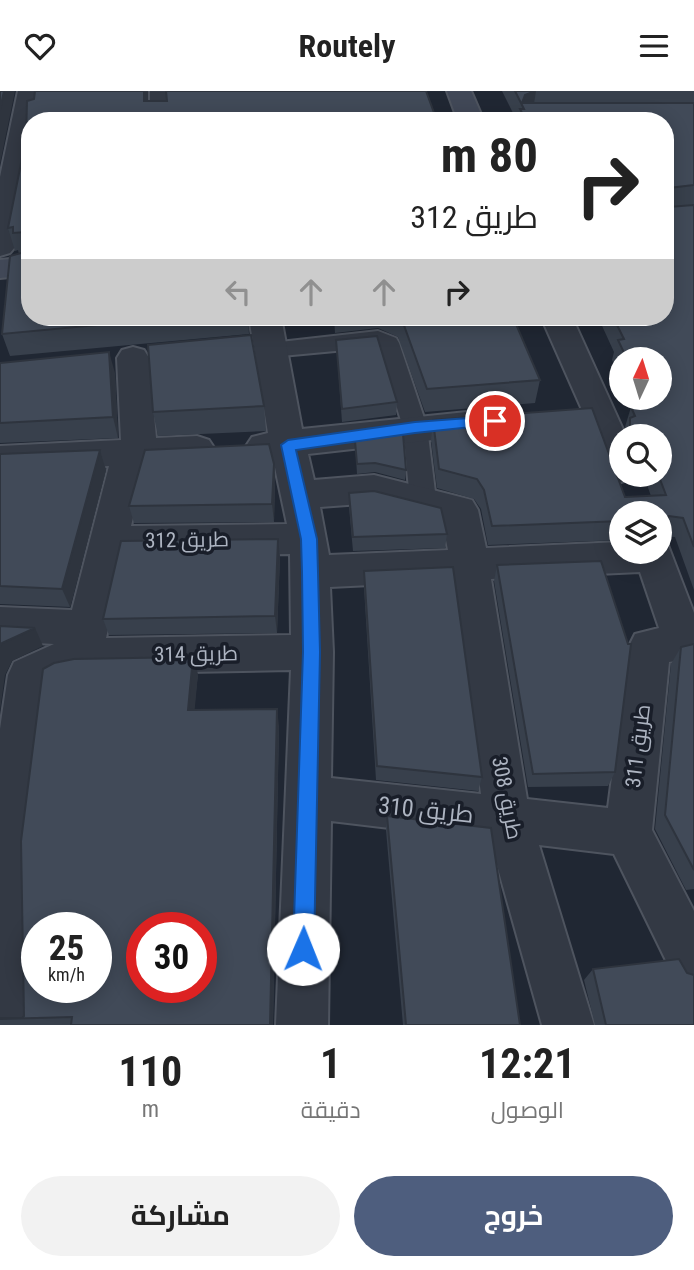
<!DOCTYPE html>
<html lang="ar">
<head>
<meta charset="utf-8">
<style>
  :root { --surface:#fff; --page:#f2f2f2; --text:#222; --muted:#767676; --accent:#4e5e7e }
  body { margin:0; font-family:"Roboto Condensed",Cairo,sans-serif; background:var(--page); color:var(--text); direction:rtl; height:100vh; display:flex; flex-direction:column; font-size:26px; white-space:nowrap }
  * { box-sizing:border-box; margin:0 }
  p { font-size:23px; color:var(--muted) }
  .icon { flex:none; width:38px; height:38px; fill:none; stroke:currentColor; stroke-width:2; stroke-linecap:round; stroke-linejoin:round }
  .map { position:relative; height:934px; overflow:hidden; direction:ltr }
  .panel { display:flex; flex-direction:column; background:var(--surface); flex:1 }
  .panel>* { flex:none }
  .guide { position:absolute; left:21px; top:21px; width:653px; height:214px; border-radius:28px; box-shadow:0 4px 18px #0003; direction:rtl; background:#fff; color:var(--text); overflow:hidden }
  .needle { width:46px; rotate:4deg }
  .fabs { position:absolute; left:609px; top:256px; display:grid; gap:14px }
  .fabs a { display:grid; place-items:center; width:63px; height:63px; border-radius:50%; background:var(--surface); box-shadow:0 4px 18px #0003; font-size:35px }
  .speed { position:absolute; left:21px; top:821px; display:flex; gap:14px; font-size:35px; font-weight:700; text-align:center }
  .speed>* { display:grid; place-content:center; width:91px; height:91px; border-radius:50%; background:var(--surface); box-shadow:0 4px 18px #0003; line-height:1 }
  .speed small { font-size:18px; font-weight:400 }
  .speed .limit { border:10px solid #d22; background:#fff; color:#111 }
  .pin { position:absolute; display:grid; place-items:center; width:60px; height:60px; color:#fff; margin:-30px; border:4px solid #fff; border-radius:50%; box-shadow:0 2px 7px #0007 }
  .me { position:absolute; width:77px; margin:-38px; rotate:1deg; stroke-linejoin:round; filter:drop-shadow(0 0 5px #0008) }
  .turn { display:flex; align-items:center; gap:24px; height:147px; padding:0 21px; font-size:32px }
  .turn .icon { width:91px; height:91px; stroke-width:2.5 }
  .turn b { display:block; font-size:49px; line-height:60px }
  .lanes { display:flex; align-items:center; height:66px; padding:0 21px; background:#0003; justify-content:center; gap:35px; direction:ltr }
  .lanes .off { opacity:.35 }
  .eta { display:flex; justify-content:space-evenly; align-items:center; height:119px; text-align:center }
  .eta b { font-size:42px; font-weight:700; line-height:49px }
  .cta { display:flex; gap:14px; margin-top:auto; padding:14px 21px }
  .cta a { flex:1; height:80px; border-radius:42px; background:var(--accent); color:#fff; font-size:28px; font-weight:700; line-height:80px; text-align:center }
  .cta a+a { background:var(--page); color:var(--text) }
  header { display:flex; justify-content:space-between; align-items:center; height:91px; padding:0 21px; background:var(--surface); font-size:32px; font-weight:700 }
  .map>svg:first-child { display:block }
</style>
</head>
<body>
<header><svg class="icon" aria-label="menu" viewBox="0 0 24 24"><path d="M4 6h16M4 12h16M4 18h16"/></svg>Routely<svg class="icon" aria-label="heart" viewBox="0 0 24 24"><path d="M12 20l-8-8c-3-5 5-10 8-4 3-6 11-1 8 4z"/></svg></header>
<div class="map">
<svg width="694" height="934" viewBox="0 0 694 934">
  <rect width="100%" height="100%" fill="#202733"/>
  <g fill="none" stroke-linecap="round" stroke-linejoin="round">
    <defs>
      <g id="lane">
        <polygon points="150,0 166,0 168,30 150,30"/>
        <polygon points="378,240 396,247 399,252 427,336 436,409 432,416 423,419 414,416 410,409 403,336 378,256 271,266 263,264 260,259 263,254 271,252"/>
      </g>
      <g id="street">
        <polygon points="18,0 42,0 37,30 30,30 30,70 15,156 10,162 0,165 0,86"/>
        <path d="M249 226H281L302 338 486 319 498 322 503 331 498 340 486 343 308 363 314 389 374 384 472 409 478 419 486 457 621 451V460H660V447L666 449 694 522V567L669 571 652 739 694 820V897L676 890 614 763 539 754 594 934H542L490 749 331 730 328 934H276L291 579 81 583 61 587 49 594 29 764 33 934H0V638L8 584 14 571 54 553 0 550V516L72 519 109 375 0 381V355L121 349 117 267 122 259 133 256 144 259 149 267 156 347 197 345 209 349 215 358 209 367 197 371 149 373 144 379 131 435 287 433 273 367 264 368 252 364 246 355 252 346 268 342ZM374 412 442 429 448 459 329 464 320 416ZM290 463 291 544 106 547 124 465ZM640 481 659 537 635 543 629 555 608 717 527 708 491 488ZM453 490 481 703 331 687 333 561 330 496Z"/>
        <polygon points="541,226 572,226 626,345 621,345 621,383 636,383 634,387 621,391 608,387 583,321"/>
      </g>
      <g id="secondary">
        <polygon points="447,0 471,0 484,30 458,30"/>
        <polygon points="30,166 30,184 0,187 0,169"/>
      </g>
    </defs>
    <use href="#lane" stroke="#4e545f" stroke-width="4"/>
    <use href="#street" stroke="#4e545f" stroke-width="4"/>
    <use href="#secondary" stroke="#4e545f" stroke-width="4"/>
    <use href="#lane" fill="#333944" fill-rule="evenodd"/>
    <use href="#street" fill="#333944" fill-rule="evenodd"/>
    <use href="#secondary" fill="#414857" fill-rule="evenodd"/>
  </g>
  <g fill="#38404c">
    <polygon points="148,0 148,10 426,0 30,226 248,226 249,243 10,265 2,243 19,163 18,159 15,160 8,137 34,8"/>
    <polygon points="502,0 694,0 694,11 671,12 694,12 694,499 675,446 660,445 660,422 621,422 621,449 488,454 481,418 474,408 437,397 431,349 433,329 625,406 651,405 643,383 660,383 660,345 625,345 626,340 625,336 631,316 633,316 629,306 660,306 660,268 621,268 621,289 612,269 614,261 598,226 665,226 665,30 517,30"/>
    <polygon points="334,226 513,226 540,289 535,312 425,321 398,246 378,237 335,242"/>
    <polygon points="336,249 397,311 396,324 342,331"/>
    <polygon points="0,272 115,282 118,347 0,352"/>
    <polygon points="264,315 266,340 158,345 153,321"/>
    <polygon points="355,350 406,379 405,389 375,381 357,383"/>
    <polygon points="100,359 106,379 70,516 0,513 0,363"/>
    <polygon points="274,373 275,390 274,431 134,432 129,415"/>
    <polygon points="349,402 447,443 445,457 353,460 349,416"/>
    <polygon points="278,448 280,466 277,542 109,544 103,528"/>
    <polygon points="497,474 615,681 608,695 528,696 494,490"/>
    <polygon points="364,480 482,686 478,700 376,689 364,497"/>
    <polygon points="694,553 694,798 686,799 655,738 671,573 681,556"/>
    <polygon points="198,583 194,619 279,635 273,934 0,934 0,928 22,927 24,925"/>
    <polygon points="387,725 520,934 403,934 386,739"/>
    <polygon points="593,878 687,882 694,934 595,934 584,889"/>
  </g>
  <g fill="#2e343e">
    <polygon points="4,0 15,0 0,73 0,19"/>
    <polygon points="144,0 148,0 148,30 144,10"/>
    <polygon points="536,0 533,19 524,18 522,14 525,4"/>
    <polygon points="109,261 115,282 118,347 113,326"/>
    <polygon points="100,359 106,379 70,516 62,498"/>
    <polygon points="274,373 275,390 274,431 272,413"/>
    <polygon points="669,425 661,445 660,445 660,441 665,428"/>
    <polygon points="278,448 280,466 277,542 275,525"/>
    <polygon points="35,537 43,555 12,570 5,584 0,620 0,556 2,552"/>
    <polygon points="193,566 198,583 193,636 188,619"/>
    <polygon points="277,618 279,635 273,934 270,934"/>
  </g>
  <g fill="#414a58" stroke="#2e343e" stroke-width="2" fill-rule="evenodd">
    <polygon points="0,0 4,0 0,19"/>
    <polygon points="35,0 144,0 144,10 167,10 166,0 426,0 437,30 30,30 30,226 183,226 2,243 10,165 25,161 25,141 13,142 13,136 8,137 26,48 27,10 34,8"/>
    <polygon points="515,0 535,0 525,4 522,12 694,12 694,94 669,97 669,116 694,114 694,456 683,427 669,425 665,428 660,428 660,422 621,422 621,430 492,435 484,399 477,388 439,378 433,329 592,317 625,406 666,404 658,383 660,383 660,345 630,345 630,327 635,325 631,316 641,315 639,311 647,310 645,306 660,306 660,268 627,268 618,249 624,248 613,226 665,226 665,30 526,30 520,18 524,18"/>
    <polygon points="401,226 513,226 540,289 427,298"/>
    <polygon points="251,244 264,315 153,321 148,254"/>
    <polygon points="377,245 397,311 342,318 336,249"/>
    <polygon points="109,261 113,326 0,332 0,272"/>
    <polygon points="403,343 406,379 375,372 357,373 355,350"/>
    <polygon points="269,353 274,373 272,413 129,415 145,359"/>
    <polygon points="100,359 62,498 0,495 0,363"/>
    <polygon points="374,400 441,417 447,443 353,446 349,402"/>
    <polygon points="278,448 275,525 103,528 121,450"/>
    <polygon points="601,470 628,553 631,553 615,681 533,683 497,474"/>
    <polygon points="453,476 482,686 377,675 364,480"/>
    <polygon points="0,535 35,537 2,552 0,556"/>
    <polygon points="694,553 694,779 665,724 681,556"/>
    <path d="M193 566 188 619 277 618 270 934H71L72 926 0 928V927H22L24 925 21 750 43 578 54 572 74 568ZM37 836H96V896H37ZM142 836H201V896H142Z"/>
    <polygon points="387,725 491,737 520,934 406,934"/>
    <polygon points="679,868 687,882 694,884 694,934 606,934 593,878"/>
  </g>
  <polygon fill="#1a73e8" stroke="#114b97" stroke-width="2" points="495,325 500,326 500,333 415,342 296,359 317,448 318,481 320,561 314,858 311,865 303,868 296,865 293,858 303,561 302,481 301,448 281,354 288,349 415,331"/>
  <g text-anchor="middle" stroke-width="7" stroke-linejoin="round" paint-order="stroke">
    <g font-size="21" fill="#adb4c1" stroke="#191e29">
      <text transform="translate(187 449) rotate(-1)" y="7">طريق 312</text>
      <text transform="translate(196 563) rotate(-1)" y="7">طريق 314</text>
      <text transform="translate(638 655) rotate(-83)" y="7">طريق 311</text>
      <text transform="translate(507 707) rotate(79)" y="7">طريق 308</text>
    </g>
    <g font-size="24" fill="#adb4c1" stroke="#191e29">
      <text transform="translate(426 719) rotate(6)" y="8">طريق 310</text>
    </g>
  </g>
</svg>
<div class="fabs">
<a><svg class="needle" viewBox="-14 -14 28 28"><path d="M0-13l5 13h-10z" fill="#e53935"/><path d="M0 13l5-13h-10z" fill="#767676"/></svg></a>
<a><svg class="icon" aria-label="search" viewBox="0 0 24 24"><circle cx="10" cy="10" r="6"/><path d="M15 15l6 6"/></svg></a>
<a><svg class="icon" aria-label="layers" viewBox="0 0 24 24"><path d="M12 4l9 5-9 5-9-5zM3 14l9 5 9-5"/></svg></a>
</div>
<div class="speed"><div>25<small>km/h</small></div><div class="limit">30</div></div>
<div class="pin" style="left:495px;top:330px;background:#d93025"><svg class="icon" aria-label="arrive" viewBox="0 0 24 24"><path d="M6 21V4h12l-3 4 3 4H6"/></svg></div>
<svg class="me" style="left:303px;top:858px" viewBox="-20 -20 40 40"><circle r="19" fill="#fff"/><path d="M0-13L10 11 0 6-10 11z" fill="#1a73e8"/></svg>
<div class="guide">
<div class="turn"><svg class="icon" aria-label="right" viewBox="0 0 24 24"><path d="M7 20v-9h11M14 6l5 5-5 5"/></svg><div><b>80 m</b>طريق 312</div></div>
<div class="lanes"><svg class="icon off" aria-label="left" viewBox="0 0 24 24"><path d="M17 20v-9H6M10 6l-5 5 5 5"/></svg><svg class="icon off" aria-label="ahead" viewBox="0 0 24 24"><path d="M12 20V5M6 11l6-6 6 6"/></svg><svg class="icon off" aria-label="ahead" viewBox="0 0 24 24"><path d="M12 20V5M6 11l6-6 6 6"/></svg><svg class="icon" aria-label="right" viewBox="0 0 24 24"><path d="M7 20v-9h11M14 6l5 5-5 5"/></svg></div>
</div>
</div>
<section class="panel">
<div class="eta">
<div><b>12:21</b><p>الوصول</p></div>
<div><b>1</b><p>دقيقة</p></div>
<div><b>110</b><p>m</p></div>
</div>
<div class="cta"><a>خروج</a><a>مشاركة</a></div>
</section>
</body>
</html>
